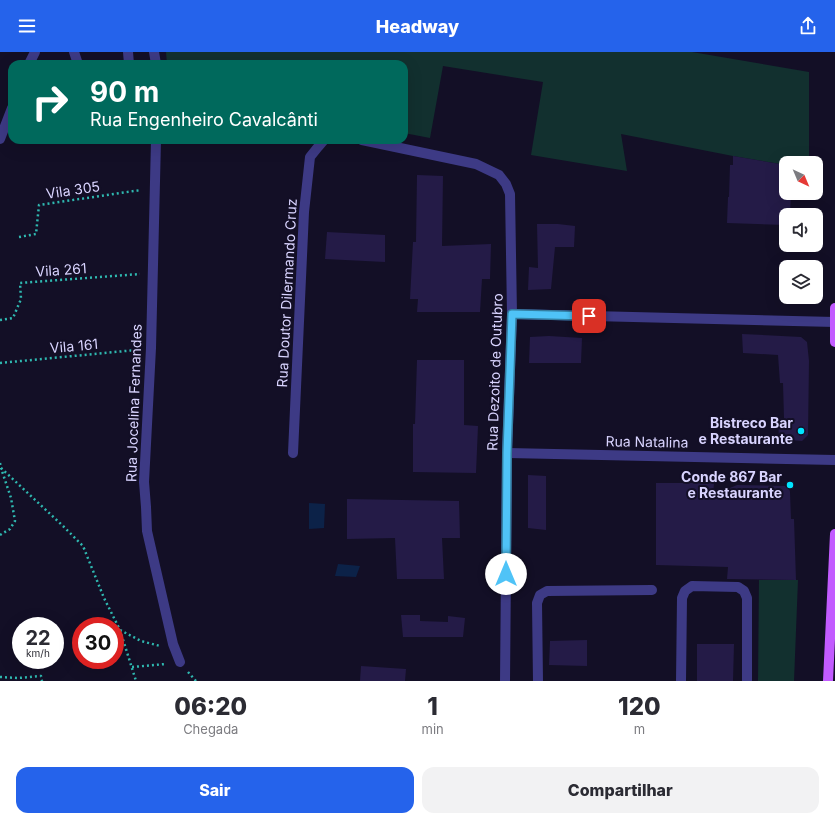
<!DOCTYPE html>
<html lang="pt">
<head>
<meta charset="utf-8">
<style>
  :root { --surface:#fff; --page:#f2f2f3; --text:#2b2b33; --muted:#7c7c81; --accent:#2563eb }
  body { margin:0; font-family:Inter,sans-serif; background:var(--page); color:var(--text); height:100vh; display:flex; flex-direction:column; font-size:15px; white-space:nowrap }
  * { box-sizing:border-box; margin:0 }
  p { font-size:13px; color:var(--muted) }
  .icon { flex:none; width:22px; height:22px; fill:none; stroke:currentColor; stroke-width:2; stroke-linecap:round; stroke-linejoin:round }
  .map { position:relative; height:629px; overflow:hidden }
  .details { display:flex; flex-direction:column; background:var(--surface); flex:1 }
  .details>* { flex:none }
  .hud { position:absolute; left:8px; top:8px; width:400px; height:84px; border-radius:12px; box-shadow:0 4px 16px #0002; background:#00695c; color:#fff; overflow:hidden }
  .needle { width:26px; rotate:136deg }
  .tools { position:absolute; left:779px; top:104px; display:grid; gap:8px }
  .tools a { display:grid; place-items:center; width:44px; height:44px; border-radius:8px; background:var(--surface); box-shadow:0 4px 16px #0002; font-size:20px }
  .speed { position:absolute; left:12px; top:565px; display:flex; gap:8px; font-size:20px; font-weight:700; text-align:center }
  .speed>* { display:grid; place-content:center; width:52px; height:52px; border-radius:50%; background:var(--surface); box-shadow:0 4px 16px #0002; line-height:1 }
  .speed small { font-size:10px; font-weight:400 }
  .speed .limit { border:6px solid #d22; background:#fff; color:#111 }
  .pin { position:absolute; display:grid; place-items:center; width:34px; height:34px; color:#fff; margin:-17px; border-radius:8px; box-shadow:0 2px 6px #0006 }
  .me { position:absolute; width:44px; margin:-22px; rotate:0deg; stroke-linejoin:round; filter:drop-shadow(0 0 3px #0008) }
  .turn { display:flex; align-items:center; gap:14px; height:84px; padding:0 16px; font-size:18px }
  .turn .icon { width:52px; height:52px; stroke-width:2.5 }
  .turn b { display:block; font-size:28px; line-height:34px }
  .eta { display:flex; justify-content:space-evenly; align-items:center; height:68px; text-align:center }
  .eta b { font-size:24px; font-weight:800; line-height:28px }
  .button { display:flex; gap:8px; margin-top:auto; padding:8px 16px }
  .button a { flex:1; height:46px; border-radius:12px; background:var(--accent); color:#fff; font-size:16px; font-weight:800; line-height:46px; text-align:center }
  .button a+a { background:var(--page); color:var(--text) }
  header { display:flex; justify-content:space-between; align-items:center; height:52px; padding:0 16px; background:var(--accent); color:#fff; font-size:18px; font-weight:800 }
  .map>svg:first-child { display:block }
</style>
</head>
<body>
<header><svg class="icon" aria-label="menu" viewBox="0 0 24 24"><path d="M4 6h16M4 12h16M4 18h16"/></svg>Headway<svg class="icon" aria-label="share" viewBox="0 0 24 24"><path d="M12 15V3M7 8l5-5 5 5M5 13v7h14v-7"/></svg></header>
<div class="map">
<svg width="835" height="629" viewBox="0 0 835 629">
  <rect width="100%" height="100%" fill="#130f26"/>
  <g fill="#12302f">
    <polygon points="166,0 692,0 809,20 809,111 786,111 786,113 733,104 621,82 627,119 531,103 543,30 443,14 430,86 404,81 404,12 167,12"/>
    <polygon points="759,528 798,528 794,629 758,629"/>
  </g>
  <g fill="#0c2248">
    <polygon points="309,451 325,452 324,476 309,477"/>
    <polygon points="338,512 360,514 356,525 335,524"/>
  </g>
  <g fill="#241b47">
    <polygon points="733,104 786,113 786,141 791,141 790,163 786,163 786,173 727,171 728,145 729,145 730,113 733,113"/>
    <polygon points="417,123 443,124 442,194 491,192 490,227 482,227 480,260 417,260 418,247 410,247 413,190 416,190"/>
    <polygon points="537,172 558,172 575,174 574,195 555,195 551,237 528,238 529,215 538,216"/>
    <polygon points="327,180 385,183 385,210 325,207"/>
    <polygon points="742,282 801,285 807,290 809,309 808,383 802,389 779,387 778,367 784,366 783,331 780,331 778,303 743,301"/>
    <polygon points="549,284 582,286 581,311 529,311 530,285"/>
    <polygon points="417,308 464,308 464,373 478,374 476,421 413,420 413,372 415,372"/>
    <polygon points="528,423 546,424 546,478 528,476"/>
    <polygon points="656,431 714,431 713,443 737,433 785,434 789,436 790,440 791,467 794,467 796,528 727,527 728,515 656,513"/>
    <polygon points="347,447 459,449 460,486 442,486 444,527 397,527 395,486 347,487"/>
    <polygon points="401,563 420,563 420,569 448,570 448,564 465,566 463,585 403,585"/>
    <polygon points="587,588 587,614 549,613 550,589"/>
    <polygon points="697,592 734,592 733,629 697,629"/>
    <polygon points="361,614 406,617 405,629 360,629"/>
  </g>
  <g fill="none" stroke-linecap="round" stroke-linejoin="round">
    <g stroke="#2fb8b0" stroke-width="2.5" stroke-dasharray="2 3" stroke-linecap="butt">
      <polyline points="19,185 36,182 39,153 141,138"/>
      <polyline points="0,268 13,266 21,247 20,231 140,222"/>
      <polyline points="0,311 136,298"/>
      <polyline points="0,411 1,416 63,474 83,494 104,546 120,578 136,629"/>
      <polyline points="0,483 10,477 15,469 11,446 1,416"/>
      <polyline points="120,578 141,589 160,594"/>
      <polyline points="132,615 166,612"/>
      <polyline points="188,620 196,629"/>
      <polyline points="0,625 18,626 41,624 42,629"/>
    </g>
    <g stroke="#3d3a85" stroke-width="10">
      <polyline points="74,0 78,12"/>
      <polyline points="128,0 129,12"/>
      <polyline points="154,0 156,12"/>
      <polyline points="29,12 35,0"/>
      <polyline points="0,87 12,56"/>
      <polyline points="156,88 151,296 144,430 146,455 147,479 173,592 180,610"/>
      <polyline points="362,88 476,112 499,123 506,132 510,142 512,262 507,401 505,629"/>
      <polyline points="512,262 835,270"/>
      <polyline points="293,401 304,160 310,105 318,95 324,88"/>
      <polyline points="507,401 835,408"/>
      <polyline points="538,629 537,551 540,543 547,539 652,538"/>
      <polyline points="681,629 682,546 685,539 692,534 738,535 744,539 747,546 747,629"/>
    </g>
    <g stroke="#c25bff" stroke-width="10">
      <polyline points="835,256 835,290"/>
      <polyline points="828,629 835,482"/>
    </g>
  </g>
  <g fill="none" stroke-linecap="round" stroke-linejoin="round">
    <defs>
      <polyline id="route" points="506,522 507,401 512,262 589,264"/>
    </defs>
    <use href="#route" stroke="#337fa1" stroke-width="10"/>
    <use href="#route" stroke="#4fc3f7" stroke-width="7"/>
  </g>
  <g fill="#00e5ff" stroke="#130f26" stroke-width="1.5">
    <circle cx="801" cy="379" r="4"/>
    <circle cx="790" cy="433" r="4"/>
  </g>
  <g text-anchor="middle" stroke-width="4" stroke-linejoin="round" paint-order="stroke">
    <g font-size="14" fill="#d9d4ff" stroke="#130f26">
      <text transform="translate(73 138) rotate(-8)" y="5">Vila 305</text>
      <text transform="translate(61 218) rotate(-4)" y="5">Vila 261</text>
      <text transform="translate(287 241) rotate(-87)" y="5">Rua Doutor Dilermando Cruz</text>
      <text transform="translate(74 294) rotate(-5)" y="5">Vila 161</text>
      <text transform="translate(495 320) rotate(-88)" y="5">Rua Dezoito de Outubro</text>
      <text transform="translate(134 351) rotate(-88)" y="5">Rua Jocelina Fernandes</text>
      <text transform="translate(647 390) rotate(1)" y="5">Rua Natalina</text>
    </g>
    <g font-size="14" font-weight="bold" fill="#d9d4ff" stroke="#130f26" text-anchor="end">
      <text x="793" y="376">Bistreco Bar<tspan x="793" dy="16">e Restaurante</tspan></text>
      <text x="782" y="430">Conde 867 Bar<tspan x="782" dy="16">e Restaurante</tspan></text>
    </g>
  </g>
</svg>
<div class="tools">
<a><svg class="needle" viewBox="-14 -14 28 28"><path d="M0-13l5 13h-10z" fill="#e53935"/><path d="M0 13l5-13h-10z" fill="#7c7c81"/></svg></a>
<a><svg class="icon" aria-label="sound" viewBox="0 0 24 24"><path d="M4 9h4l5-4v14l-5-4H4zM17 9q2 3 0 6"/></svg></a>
<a><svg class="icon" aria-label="layers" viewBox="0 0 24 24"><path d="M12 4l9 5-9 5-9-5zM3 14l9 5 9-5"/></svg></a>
</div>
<div class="speed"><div>22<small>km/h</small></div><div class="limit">30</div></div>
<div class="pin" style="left:589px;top:264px;background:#d93025"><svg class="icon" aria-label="arrive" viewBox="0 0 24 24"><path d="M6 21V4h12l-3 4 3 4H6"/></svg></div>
<svg class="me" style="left:506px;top:522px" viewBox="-20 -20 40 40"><circle r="19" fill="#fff"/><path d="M0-13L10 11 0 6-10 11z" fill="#4fc3f7"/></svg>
<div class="hud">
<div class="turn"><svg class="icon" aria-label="right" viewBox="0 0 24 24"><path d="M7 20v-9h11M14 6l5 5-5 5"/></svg><div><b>90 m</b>Rua Engenheiro Cavalcânti</div></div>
</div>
</div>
<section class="details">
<div class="eta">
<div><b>06:20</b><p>Chegada</p></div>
<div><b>1</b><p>min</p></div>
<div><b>120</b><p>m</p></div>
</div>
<div class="button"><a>Sair</a><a>Compartilhar</a></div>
</section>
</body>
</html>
